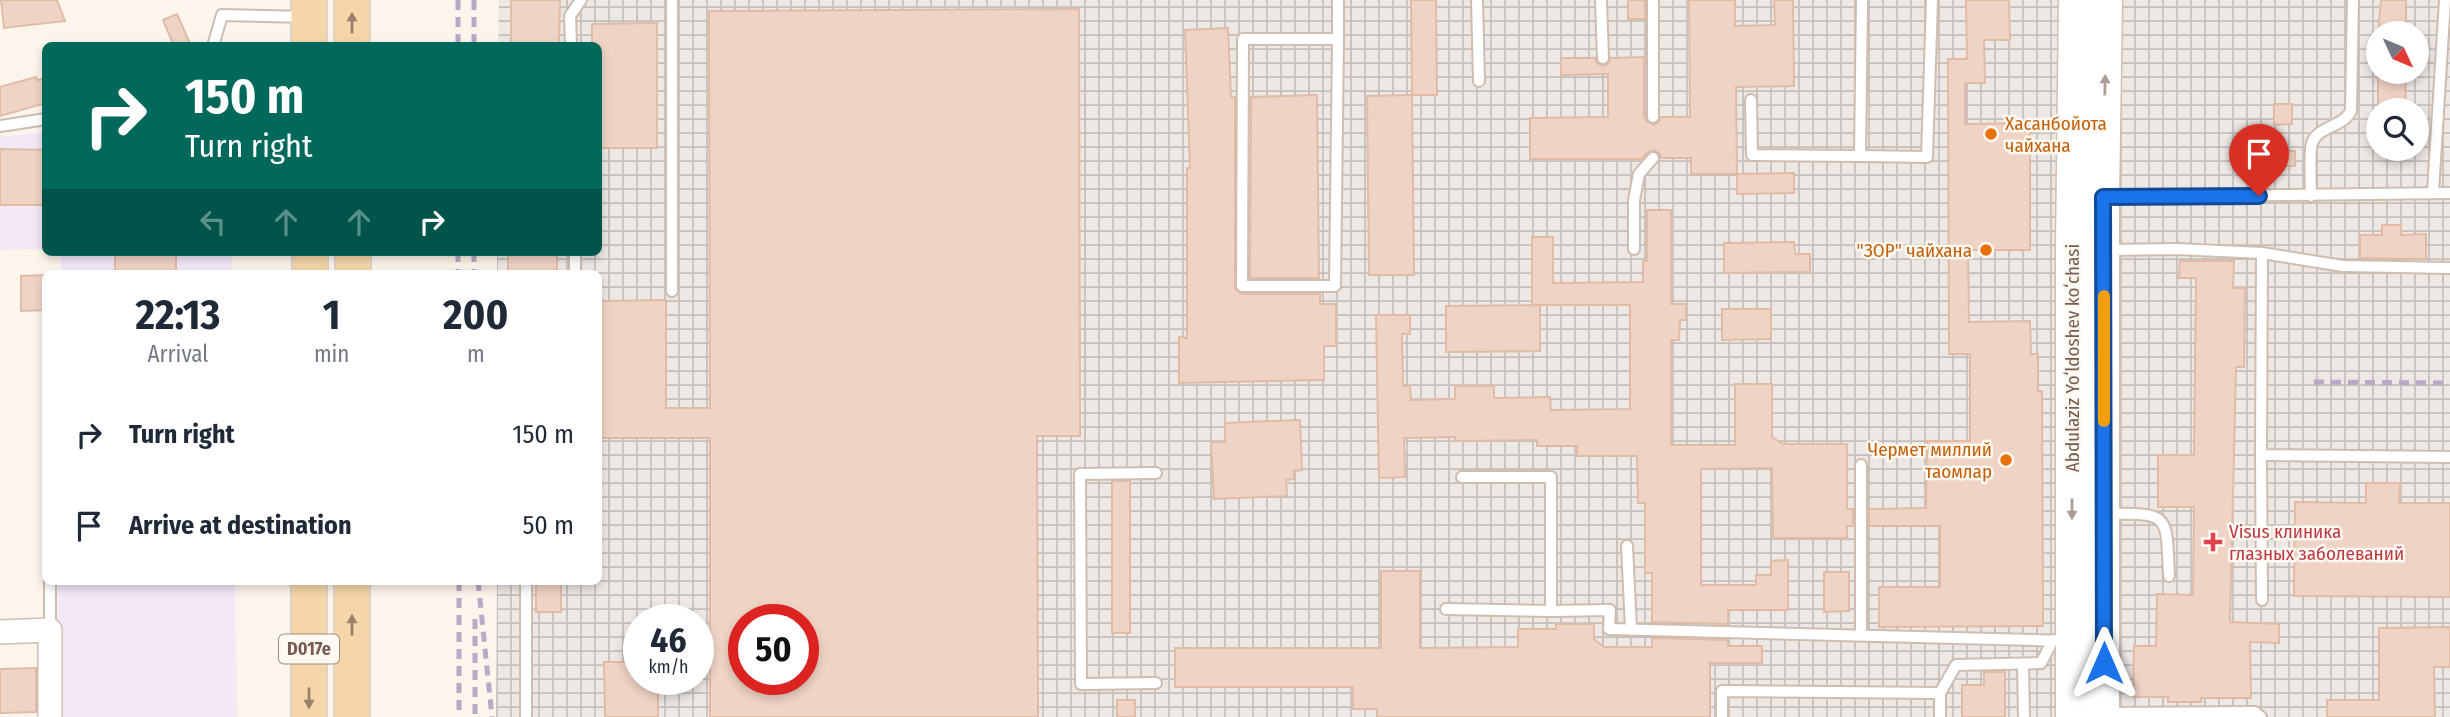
<!DOCTYPE html>
<html lang="en">
<head>
<meta charset="utf-8">
<style>
  :root { --surface:#fff; --page:#f2f2f3; --text:#1f2937; --muted:#747a83 }
  body { margin:0; font-family:"Fira Sans Condensed",sans-serif; background:var(--page); color:var(--text); height:100vh; display:flex; flex-direction:column; font-size:26px; white-space:nowrap }
  * { box-sizing:border-box; margin:0 }
  p { font-size:23px; color:var(--muted) }
  .icon { flex:none; width:38px; height:38px; fill:none; stroke:currentColor; stroke-width:2; stroke-linecap:round; stroke-linejoin:round }
  .map { position:relative; flex:1; overflow:hidden }
  .sheet { position:absolute; left:42px; top:270px; width:560px; height:315px; display:flex; flex-direction:column; background:var(--surface); border-radius:10px; box-shadow:0 4px 10px #0003 }
  .sheet>* { flex:none }
  .banner { position:absolute; left:42px; top:42px; width:560px; height:214px; border-radius:10px; box-shadow:0 4px 10px #0003; background:#00695c; color:#fff; overflow:hidden }
  .needle { width:46px; rotate:134deg }
  .fabs { position:absolute; left:2366px; top:21px; display:grid; gap:14px }
  .fabs a { display:grid; place-items:center; width:63px; height:63px; border-radius:50%; background:var(--surface); box-shadow:0 4px 10px #0003; font-size:35px }
  .speed { position:absolute; left:623px; top:604px; display:flex; gap:14px; font-size:35px; font-weight:700; text-align:center }
  .speed>* { display:grid; place-content:center; width:91px; height:91px; border-radius:50%; background:var(--surface); box-shadow:0 4px 10px #0003; line-height:1 }
  .speed small { font-size:18px; font-weight:400 }
  .speed .limit { border:10px solid #d22; background:#fff; color:#111 }
  .pin { position:absolute; display:grid; place-items:center; width:60px; height:60px; color:#fff; margin:-72px -30px; border-radius:50% 50% 50% 0; rotate:-45deg; box-shadow:0 0 7px #0007 }
  .pin .icon { rotate:45deg }
  .me { position:absolute; width:77px; margin:-38px; rotate:0deg; stroke-linejoin:round; filter:drop-shadow(0 0 5px #0008) }
  .turn { display:flex; align-items:center; gap:24px; height:147px; padding:0 28px; font-size:32px }
  .turn .icon { width:91px; height:91px; stroke-width:2.5 }
  .turn b { display:block; font-size:49px; line-height:60px }
  .lanes { display:flex; align-items:center; height:66px; padding:0 28px; background:#0003; justify-content:center; gap:35px; direction:ltr }
  .lanes .off { opacity:.35 }
  .eta { display:flex; justify-content:space-evenly; align-items:center; height:119px; text-align:center }
  .eta b { font-size:42px; font-weight:700; line-height:49px }
  ul { padding:0; list-style:none }
  li { display:flex; align-items:center; gap:21px; height:91px; padding:0 28px }
  li div { flex:1 }
  li b { display:block; font-size:26px }
  li em { font-style:normal }
  .map>svg:first-child { display:block }
</style>
</head>
<body>
<div class="map">
<svg width="2450" height="717" viewBox="0 0 2450 717">
  <defs>
    <pattern id="industrial-grid" width="8" height="8" patternUnits="userSpaceOnUse" patternTransform="scale(1.75)"><rect width="8" height="8" fill="#eee8e4"/><path d="M0 4h8M4 0v8" fill="none" stroke="#c5bfbb"/></pattern>
  </defs>
  <rect width="100%" height="100%" fill="#fcf5ec"/>
  <path fill="url(#industrial-grid)" fill-rule="evenodd" d="M499 0H2450V717H496L497 581H598V273H497V252H598V46L498 45ZM2378 33H2417V72H2378ZM2378 110H2417V149H2378ZM639 620H698V679H639ZM744 620H803V679H744Z"/>
  <g fill="#f2e8f8">
    <polygon points="45,132 45,249 0,250 0,137"/>
    <polygon points="61,252 231,252 232,273 61,273"/>
    <polygon points="58,581 235,581 237,717 57,717"/>
  </g>
  <g fill="#efd4c5" stroke="#e1bba6" stroke-width="2" fill-rule="evenodd">
    <polygon points="1,0 57,0 65,21 4,28"/>
    <polygon points="511,0 560,0 559,46 511,46"/>
    <polygon points="1411,0 1436,0 1437,95 1412,95"/>
    <rect x="1628" y="0" width="17" height="19"/>
    <polygon points="1689,0 1735,0 1735,26 1775,25 1774,0 1793,0 1794,86 1736,87 1737,174 1691,174 1691,158 1661,158 1659,153 1654,150 1648,152 1642,159 1530,159 1530,118 1608,117 1608,74 1561,75 1561,58 1595,58 1597,63 1603,66 1608,64 1611,58 1644,57 1644,117 1647,121 1654,125 1659,121 1661,117 1690,117"/>
    <polygon points="1966,0 2009,0 2010,40 1984,40 1985,83 1965,83 1965,124 2030,123 2030,250 1968,250 1969,322 2030,321 2031,354 2038,354 2038,391 2042,391 2043,626 1879,627 1879,587 1940,587 1940,526 1869,526 1869,509 1926,508 1927,441 1970,441 1970,354 1949,354 1948,59 1967,59"/>
    <polygon points="2381,0 2406,0 2406,33 2378,33"/>
    <path d="M1079 9 1080 436H1037L1038 717H710V438H598V301L666 300V408H710L709 11ZM744 620H803V679H744Z"/>
    <polygon points="177,14 191,46 174,46 163,20"/>
    <polygon points="657,23 657,148 598,148 598,46 592,46 592,24"/>
    <polygon points="1228,28 1231,97 1235,97 1235,289 1242,294 1320,294 1320,304 1336,304 1336,346 1324,346 1324,380 1179,383 1179,337 1187,338 1187,168 1190,168 1185,30"/>
    <polygon points="2378,72 2406,72 2405,110 2378,110"/>
    <polygon points="36,77 37,80 46,78 46,103 0,116 0,87"/>
    <polygon points="1317,95 1319,278 1250,278 1251,97"/>
    <polygon points="1412,95 1414,275 1369,275 1367,96"/>
    <polygon points="2274,104 2292,104 2292,124 2274,125"/>
    <polygon points="0,149 46,150 46,205 0,205"/>
    <rect x="2277" y="151" width="18" height="15"/>
    <polygon points="1794,173 1794,193 1737,194 1737,174"/>
    <polygon points="1647,210 1671,210 1671,304 1686,304 1686,320 1680,320 1679,340 1671,340 1671,445 1735,445 1735,384 1772,384 1772,437 1783,444 1847,444 1847,509 1853,509 1853,526 1847,526 1847,538 1773,538 1772,468 1701,469 1701,585 1756,585 1756,575 1771,575 1771,561 1788,560 1788,610 1728,610 1728,624 1652,622 1652,573 1645,573 1645,503 1638,503 1637,456 1577,456 1577,446 1537,446 1537,440 1455,441 1455,437 1404,438 1405,477 1379,478 1376,315 1410,315 1410,334 1402,334 1403,386 1410,386 1411,400 1455,399 1455,386 1494,386 1494,398 1550,397 1551,410 1630,409 1630,305 1532,305 1532,237 1553,237 1553,283 1643,282 1643,261 1647,261"/>
    <polygon points="2382,225 2401,225 2401,235 2426,234 2426,259 2360,258 2360,235 2382,235"/>
    <polygon points="1794,242 1795,254 1810,254 1810,272 1724,273 1724,243"/>
    <rect x="115" y="252" width="61" height="21"/>
    <rect x="508" y="252" width="49" height="21"/>
    <polygon points="2180,261 2234,261 2233,288 2245,288 2244,367 2236,367 2230,622 2279,624 2279,643 2250,642 2251,698 2201,698 2201,702 2168,702 2168,697 2133,697 2134,646 2156,646 2157,594 2193,595 2194,507 2158,507 2158,455 2194,455 2196,278 2179,278"/>
    <polygon points="46,275 46,310 21,311 21,276"/>
    <polygon points="1540,305 1540,351 1446,352 1446,306"/>
    <polygon points="1722,309 1771,309 1771,339 1722,340"/>
    <polygon points="1300,420 1302,470 1294,471 1294,479 1286,480 1287,496 1214,499 1211,442 1225,442 1225,423"/>
    <rect x="1112" y="481" width="18" height="152"/>
    <polygon points="2366,483 2400,483 2399,503 2450,503 2450,597 2294,596 2295,502 2366,503"/>
    <polygon points="1381,571 1420,571 1420,648 1518,647 1518,629 1556,629 1556,624 1594,624 1594,639 1604,647 1652,647 1652,638 1728,640 1728,646 1762,646 1762,663 1710,663 1710,717 1377,717 1377,709 1353,709 1353,687 1175,687 1175,648 1381,648"/>
    <polygon points="1824,572 1849,572 1849,611 1824,612"/>
    <rect x="536" y="581" width="25" height="31"/>
    <polygon points="2450,627 2450,667 2434,667 2435,717 2327,717 2327,700 2379,700 2379,628"/>
    <polygon points="604,662 639,662 639,679 658,679 658,717 605,717"/>
    <polygon points="36,668 36,712 0,713 0,669"/>
    <polygon points="1984,672 2005,672 2005,717 1962,717 1962,685 1984,685"/>
    <rect x="1117" y="700" width="18" height="17"/>
  </g>
  <g fill="none" stroke-linecap="round" stroke-linejoin="round">
    <defs>
      <g id="service">
        <polyline points="672,0 672,291"/>
        <polyline points="1338,0 1338,39 1335,286 1242,286 1243,39 1338,39"/>
        <polyline points="1477,0 1479,81"/>
        <polyline points="1601,0 1603,58"/>
        <polyline points="1653,0 1653,117"/>
        <polyline points="213,46 222,15 306,17"/>
        <polyline points="571,46 570,16 581,0"/>
        <polyline points="1751,100 1752,155 1860,156 1862,0"/>
        <polyline points="0,126 46,119"/>
        <polyline points="1860,156 1927,157 1932,0"/>
        <polyline points="2433,192 2445,0"/>
        <path d="M2311 196C2311 184 2309 152 2312 143 2318 126 2343 127 2351 111L2353 0"/>
        <polyline points="2106,197 2450,193"/>
        <polyline points="1634,249 1634,200 1639,174 1653,158"/>
        <polyline points="2107,250 2177,249 2262,253 2343,266 2450,268"/>
        <polyline points="575,252 575,273"/>
        <polyline points="2262,253 2261,455 2450,457"/>
        <polyline points="2261,455 2262,600"/>
        <polyline points="1156,473 1080,474 1081,684 1156,683"/>
        <polyline points="1462,477 1551,477 1551,611 1610,610 1609,629 2069,641"/>
        <path d="M2107 514C2171 513 2166 514 2169 576"/>
        <polyline points="1627,546 1631,629"/>
        <polyline points="50,581 50,630"/>
        <polyline points="526,581 526,717"/>
        <polyline points="1446,609 1551,611"/>
        <polyline points="1861,635 1861,465"/>
        <polyline points="2023,664 2024,717"/>
        <polyline points="1940,693 1956,665 2041,663 2053,640"/>
        <polyline points="2106,713 2255,712 2261,717"/>
        <polyline points="1722,717 1722,691 1940,693 1940,717"/>
      </g>
      <polyline id="minor" points="0,632 50,630 50,717"/>
      <g id="secondary">
        <polyline points="2072,717 2072,250 2075,0"/>
        <polyline points="2103,717 2103,197 2106,0"/>
      </g>
      <g id="primary">
        <polyline points="309,0 309,46"/>
        <polyline points="352,0 352,46"/>
        <polyline points="310,273 310,252"/>
        <polyline points="353,273 353,252"/>
        <polyline points="309,717 309,581"/>
        <polyline points="352,717 352,581"/>
      </g>
    </defs>
    <use href="#service" stroke="#cebdb1" stroke-width="14"/>
    <use href="#minor" stroke="#cebdb1" stroke-width="26"/>
    <use href="#secondary" stroke="#d3bfb1" stroke-width="35"/>
    <use href="#primary" stroke="#d9d1ce" stroke-width="38"/>
    <use href="#service" stroke="#fff" stroke-width="10"/>
    <use href="#minor" stroke="#fff" stroke-width="23"/>
    <use href="#secondary" stroke="#fff" stroke-width="32"/>
    <use href="#primary" stroke="#f5d6a9" stroke-width="35"/>
    <g stroke="#b8a9c6" stroke-width="5" stroke-dasharray="10 7" stroke-linecap="butt">
      <polyline points="458,0 458,46"/>
      <polyline points="474,0 474,46"/>
      <polyline points="458,252 458,273"/>
      <polyline points="474,252 474,273"/>
      <polyline points="2314,382 2450,383"/>
      <polyline points="459,581 459,717"/>
      <polyline points="478,581 492,717"/>
      <polyline points="475,619 475,717"/>
    </g>
  </g>
  <defs><path id="oneway-solid" d="M-6-.8H1V-3.2L6.5 0L1 3.2V.8H-6Z" transform="scale(1.75)"/></defs>
  <g fill="#9c816a">
    <use href="#oneway-solid" transform="translate(352 23) rotate(-90)"/>
    <use href="#oneway-solid" transform="translate(352 625) rotate(-90)"/>
    <use href="#oneway-solid" transform="translate(309 698) rotate(90)"/>
  </g>
  <g fill="#ad9d95">
    <use href="#oneway-solid" transform="translate(2105 85) rotate(-89)"/>
    <use href="#oneway-solid" transform="translate(2072 509) rotate(90)"/>
  </g>
  <g fill="none" stroke-linecap="round" stroke-linejoin="round">
    <defs>
      <polyline id="route" points="2104,663 2103,197 2259,196"/>
    </defs>
    <use href="#route" stroke="#114b97" stroke-width="18"/>
    <use href="#route" stroke="#1a73e8" stroke-width="12"/>
    <polyline stroke="#f59e0b" stroke-width="12" points="2104,296 2104,421"/>
  </g>
  <g fill="#e8710a" stroke="#fef9f2" stroke-width="2.5">
    <circle cx="1991" cy="134" r="7"/>
    <circle cx="1986" cy="250" r="7"/>
    <circle cx="2006" cy="460" r="7"/>
  </g>
  <path fill="#e0444e" stroke="#fef9f2" stroke-width="2.5" d="M2209.5 531.5h7v7h7v7h-7v7h-7v-7h-7v-7h7z"/>
  <g text-anchor="middle" stroke-width="5" stroke-linejoin="round" paint-order="stroke">
    <rect fill="#fef9f2" stroke="#9f8b80" stroke-width="2" x="279" y="634.5" width="60" height="29" rx="5"/>
    <g font-size="18" font-weight="bold" fill="#765c4f">
      <text x="309" y="655">D017e</text>
    </g>
    <g font-size="19" fill="#c56008" stroke="#fef9f2" text-anchor="end">
      <text x="2005" y="130" text-anchor="start">Хасанбойота<tspan x="2005" dy="22">чайхана</tspan></text>
      <text x="1972" y="257">"ЗОР" чайхана</text>
      <text x="1992" y="456">Чермет миллий<tspan x="1992" dy="22">таомлар</tspan></text>
    </g>
    <g font-size="19" fill="#765c4f" stroke="#fef9f2">
      <text transform="translate(2072 358) rotate(-90)" y="7">Abdulaziz Yoʻldoshev koʻchasi</text>
    </g>
    <g font-size="19" fill="#be3a42" stroke="#fef9f2" text-anchor="start">
      <text x="2229" y="538">Visus клиника<tspan x="2229" dy="22">глазных заболеваний</tspan></text>
    </g>
  </g>
</svg>
<div class="fabs">
<a><svg class="needle" viewBox="-14 -14 28 28"><path d="M0-13l5 13h-10z" fill="#e53935"/><path d="M0 13l5-13h-10z" fill="#747a83"/></svg></a>
<a><svg class="icon" aria-label="search" viewBox="0 0 24 24"><circle cx="10" cy="10" r="6"/><path d="M15 15l6 6"/></svg></a>
</div>
<div class="speed"><div>46<small>km/h</small></div><div class="limit">50</div></div>
<div class="pin" style="left:2259px;top:196px;background:#d93025"><svg class="icon" aria-label="arrive" viewBox="0 0 24 24"><path d="M6 21V4h12l-3 4 3 4H6"/></svg></div>
<svg class="me" style="left:2104px;top:663px" viewBox="-20 -20 40 40"><path d="M0-17L14 15 0 8-14 15z" fill="#1a73e8" stroke="#fff" stroke-width="4"/></svg>
<div class="banner">
<div class="turn"><svg class="icon" aria-label="right" viewBox="0 0 24 24"><path d="M7 20v-9h11M14 6l5 5-5 5"/></svg><div><b>150 m</b>Turn right</div></div>
<div class="lanes"><svg class="icon off" aria-label="left" viewBox="0 0 24 24"><path d="M17 20v-9H6M10 6l-5 5 5 5"/></svg><svg class="icon off" aria-label="ahead" viewBox="0 0 24 24"><path d="M12 20V5M6 11l6-6 6 6"/></svg><svg class="icon off" aria-label="ahead" viewBox="0 0 24 24"><path d="M12 20V5M6 11l6-6 6 6"/></svg><svg class="icon" aria-label="right" viewBox="0 0 24 24"><path d="M7 20v-9h11M14 6l5 5-5 5"/></svg></div>
</div>
<section class="sheet">
<div class="eta">
<div><b>22:13</b><p>Arrival</p></div>
<div><b>1</b><p>min</p></div>
<div><b>200</b><p>m</p></div>
</div>
<ul>
<li><svg class="icon" aria-label="right" viewBox="0 0 24 24"><path d="M7 20v-9h11M14 6l5 5-5 5"/></svg><div><b>Turn right</b></div><em>150 m</em></li>
<li><svg class="icon" aria-label="arrive" viewBox="0 0 24 24"><path d="M6 21V4h12l-3 4 3 4H6"/></svg><div><b>Arrive at destination</b></div><em>50 m</em></li>
</ul>
</section>
</div>
</body>
</html>
